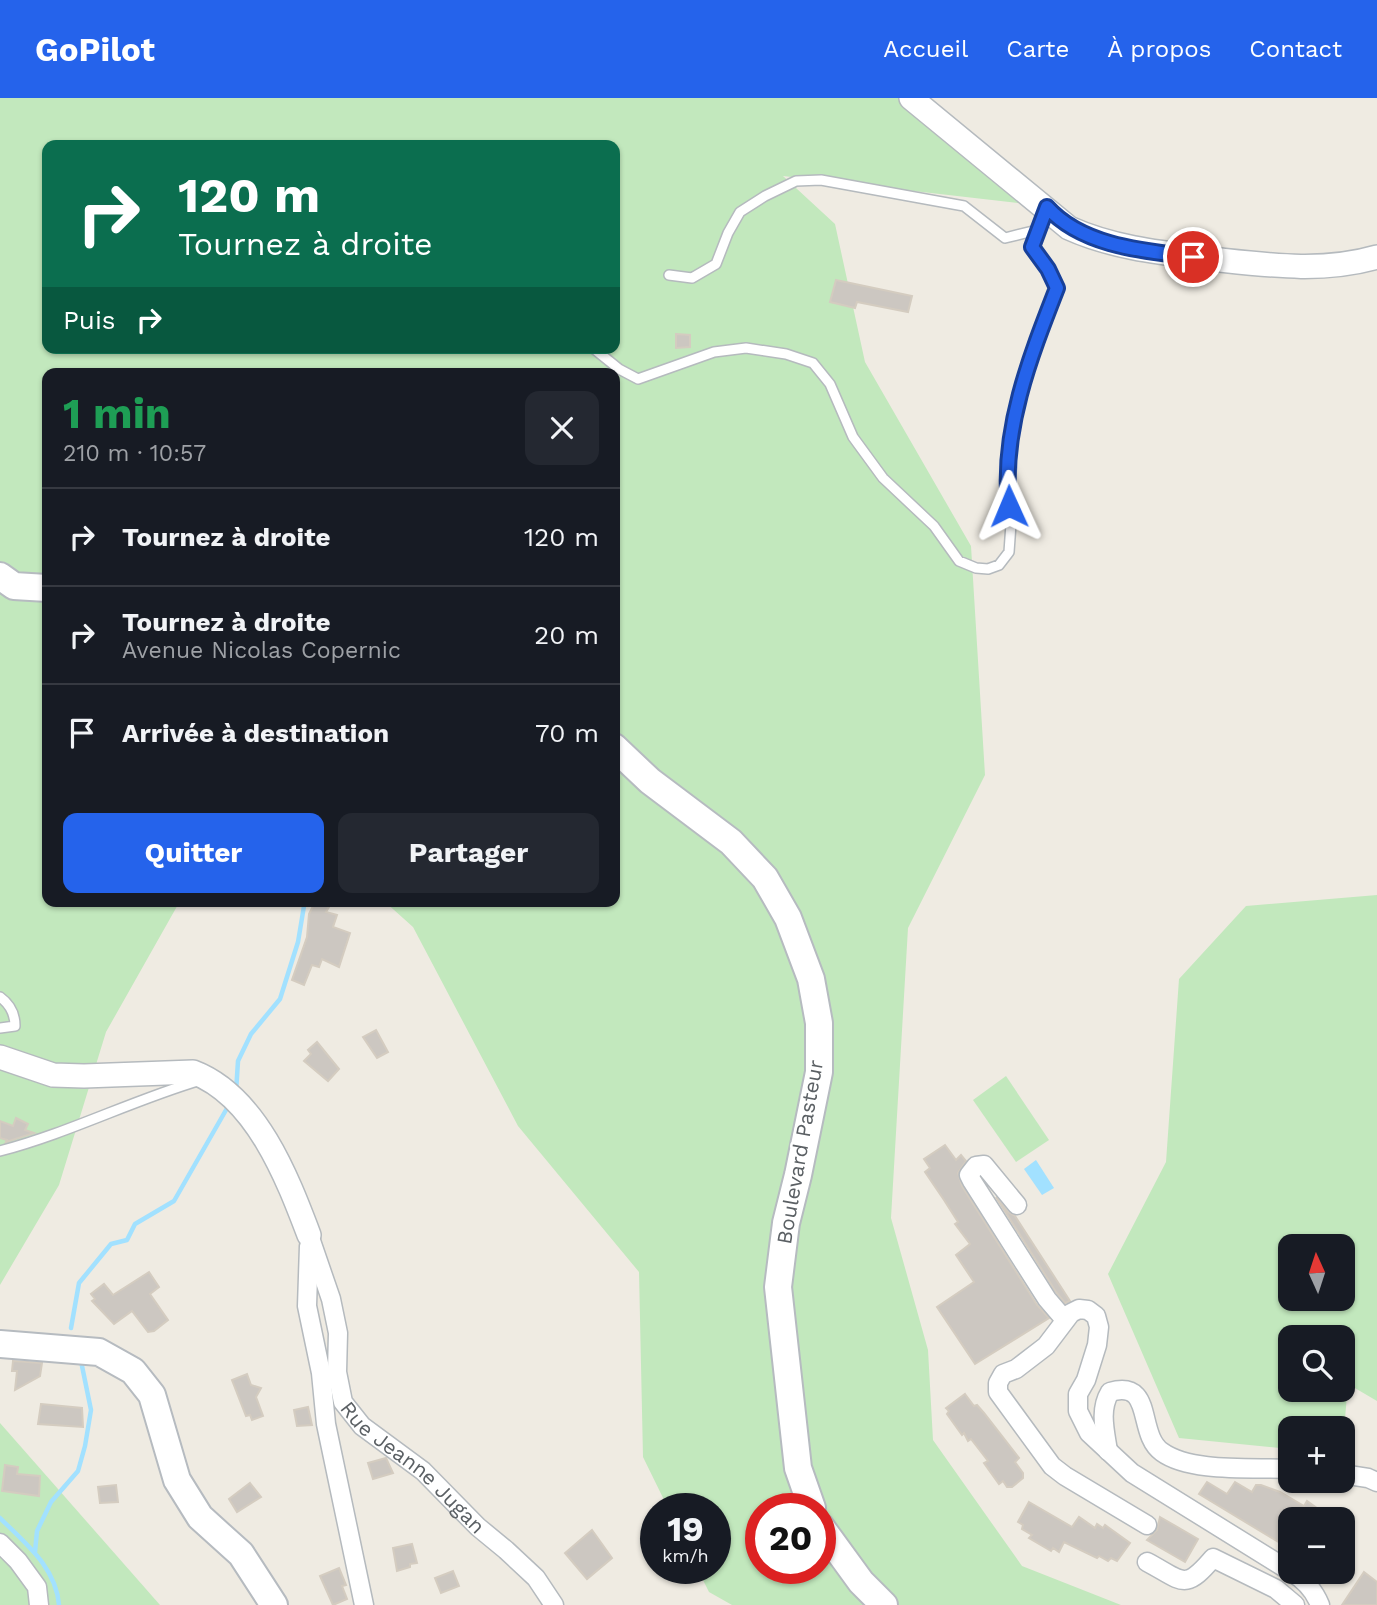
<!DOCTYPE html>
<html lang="fr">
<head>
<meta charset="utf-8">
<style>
  :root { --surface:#171b24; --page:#242831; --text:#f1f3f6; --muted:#9ea1a6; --line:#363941; --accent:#2563eb }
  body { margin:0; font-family:"Work Sans",sans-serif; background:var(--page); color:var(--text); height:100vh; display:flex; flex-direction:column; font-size:26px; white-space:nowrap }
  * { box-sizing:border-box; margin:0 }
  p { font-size:23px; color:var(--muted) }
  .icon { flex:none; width:38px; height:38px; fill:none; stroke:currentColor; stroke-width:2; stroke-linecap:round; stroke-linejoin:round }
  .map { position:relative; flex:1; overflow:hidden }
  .panel { position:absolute; left:42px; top:270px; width:578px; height:539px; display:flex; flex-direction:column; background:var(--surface); border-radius:14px; box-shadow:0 2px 5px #0004 }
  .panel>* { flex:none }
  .banner { position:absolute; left:42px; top:42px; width:578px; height:214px; border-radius:14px; box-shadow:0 2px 5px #0004; background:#0b6e4f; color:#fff; overflow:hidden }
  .needle { width:46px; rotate:357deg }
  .buttons { position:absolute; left:1278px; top:1136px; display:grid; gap:14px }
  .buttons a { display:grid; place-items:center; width:77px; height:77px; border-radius:14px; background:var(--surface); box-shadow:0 2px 5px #0004; font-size:35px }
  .speed { position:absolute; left:640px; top:1395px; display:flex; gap:14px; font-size:35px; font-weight:700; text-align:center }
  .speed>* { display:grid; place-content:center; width:91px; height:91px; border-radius:50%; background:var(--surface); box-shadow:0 2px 5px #0004; line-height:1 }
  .speed small { font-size:18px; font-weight:400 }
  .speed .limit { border:10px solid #d22; background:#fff; color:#111 }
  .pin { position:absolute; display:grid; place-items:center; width:60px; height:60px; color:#fff; margin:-30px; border:4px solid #fff; border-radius:50%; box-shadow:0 2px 7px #0007 }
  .me { position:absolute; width:77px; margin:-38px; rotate:359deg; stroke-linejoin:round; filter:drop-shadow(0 0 5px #0008) }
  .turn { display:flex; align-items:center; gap:24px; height:147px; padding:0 21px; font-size:32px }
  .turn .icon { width:91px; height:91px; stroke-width:2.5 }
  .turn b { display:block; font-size:49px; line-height:60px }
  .then { display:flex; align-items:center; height:66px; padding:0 21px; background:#0003; gap:14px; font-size:26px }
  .round { display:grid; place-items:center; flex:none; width:74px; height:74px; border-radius:14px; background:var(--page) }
  .headline { display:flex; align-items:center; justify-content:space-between; height:119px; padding:0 21px }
  h1 { font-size:42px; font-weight:700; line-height:52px; color:#1e9e55 }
  .primary-button { display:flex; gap:14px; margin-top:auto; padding:14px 21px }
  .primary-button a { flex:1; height:80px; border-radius:14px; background:var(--accent); color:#fff; font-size:28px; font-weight:700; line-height:80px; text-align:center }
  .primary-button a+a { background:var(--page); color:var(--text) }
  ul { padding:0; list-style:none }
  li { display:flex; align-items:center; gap:21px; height:98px; padding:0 21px; border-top:2px solid var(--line) }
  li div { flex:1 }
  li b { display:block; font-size:26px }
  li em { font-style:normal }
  header { display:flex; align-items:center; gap:42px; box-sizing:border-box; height:98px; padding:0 35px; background:var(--accent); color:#fff }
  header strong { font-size:33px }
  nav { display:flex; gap:38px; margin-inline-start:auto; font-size:24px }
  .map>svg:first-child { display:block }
</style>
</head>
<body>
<header>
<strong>GoPilot</strong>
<nav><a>Accueil</a><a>Carte</a><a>À propos</a><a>Contact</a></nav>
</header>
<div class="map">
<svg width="1377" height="1507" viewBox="0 0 1377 1507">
  <rect width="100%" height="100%" fill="#efebe2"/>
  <g fill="#c2e8bd" fill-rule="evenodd">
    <path d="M0 0H906L1035 107 783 78 835 126 865 264 971 448 985 677 908 830 891 1120 928 1252 933 1342 1022 1468 1121 1507H732L709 1494 697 1470H716V1410H668L643 1359 639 1174 518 1028 413 829 384 803H614V275H47V803H180L106 934 59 1087 0 1187ZM47 47H614V250H47ZM761 1410H821V1470H761Z"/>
    <path d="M1377 797V1303L1348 1286 1342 1355V1330H1290V1351L1179 1340 1108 1176 1166 1064 1179 881 1246 808ZM1342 1148V1200H1290V1148ZM1342 1239V1292H1290V1239Z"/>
    <polygon points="1006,978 1049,1042 1016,1064 973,1002"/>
    <polygon points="0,1325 160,1507 0,1507"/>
  </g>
  <polygon fill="#a2e1ff" points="1036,1062 1054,1090 1042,1097 1024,1071"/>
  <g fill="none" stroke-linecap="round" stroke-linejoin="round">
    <g stroke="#a2e1ff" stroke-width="4.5">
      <polyline points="236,994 238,963 251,936 280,901 298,844 304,808 308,803"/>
      <polyline points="71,1230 79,1185 111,1146 127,1142 135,1126 174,1103 230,1005"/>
      <path d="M0 1420C25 1445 56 1469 59 1507"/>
      <polyline points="35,1454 37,1433 51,1404 78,1373 85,1348 91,1312 81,1263"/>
    </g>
  </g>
  <g fill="#ccc7c1" stroke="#d4ccc0" stroke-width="2">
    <polygon points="836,182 912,198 908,214 857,204 855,210 830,204"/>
    <polygon points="676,236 690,237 690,249 676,250"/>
    <polygon points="315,804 329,809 326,814 337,817 333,829 350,835 339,869 322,861 319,869 312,867 304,887 292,882 307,839 309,816"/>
    <polygon points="376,932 388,954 377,960 363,939"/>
    <polygon points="317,944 339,971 328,983 304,963 311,956 308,952"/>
    <polygon points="16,1020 28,1026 25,1032 34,1035 6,1044 7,1042 0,1040 0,1023 13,1028"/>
    <polygon points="945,1047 956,1062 961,1057 966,1063 958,1075 962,1088 1037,1207 1049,1220 975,1266 937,1209 974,1184 956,1157 970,1146 955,1126 958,1124 944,1102 925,1074 930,1070 924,1061"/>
    <polygon points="996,1099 1008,1114 1015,1118 1070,1203 1065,1205 1056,1194"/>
    <polygon points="149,1174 159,1189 150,1196 168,1222 154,1233 148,1234 132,1213 114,1226 92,1203 95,1201 91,1196 104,1186 113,1197"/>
    <polygon points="13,1263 42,1265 40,1278 15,1292 17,1273 12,1273"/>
    <polygon points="247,1276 251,1287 261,1290 256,1299 263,1318 252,1322 250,1317 246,1318 232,1282"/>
    <polygon points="965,1296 974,1308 977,1307 984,1315 1019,1360 1015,1364 1023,1375 1023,1380 1012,1389 1007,1389 1003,1383 999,1386 984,1365 988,1363 971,1341 968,1343 964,1335 962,1337 947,1316 949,1313 946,1310"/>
    <polygon points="41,1306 82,1310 83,1329 38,1326"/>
    <polygon points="308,1309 312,1327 297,1328 294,1312"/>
    <polygon points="386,1360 393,1375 373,1381 368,1365"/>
    <polygon points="5,1367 18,1369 17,1376 40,1378 39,1398 2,1393"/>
    <polygon points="1207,1384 1227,1396 1235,1384 1252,1394 1256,1387 1261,1387 1280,1394 1304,1408 1307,1403 1332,1421 1290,1421 1290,1451 1199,1396"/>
    <polygon points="250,1385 261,1399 237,1414 229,1401"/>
    <polygon points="116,1387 118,1404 100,1405 98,1389"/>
    <polygon points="1029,1404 1072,1429 1079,1419 1095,1430 1097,1426 1103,1430 1105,1427 1130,1445 1117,1463 1111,1460 1108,1463 1099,1458 1097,1460 1064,1444 1059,1454 1053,1450 1051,1453 1029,1440 1032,1437 1022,1431 1023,1427 1018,1424"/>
    <polygon points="1160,1419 1198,1441 1185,1464 1147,1442 1157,1432"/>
    <polygon points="592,1432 612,1460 587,1481 565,1455"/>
    <polygon points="412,1446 417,1465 410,1466 410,1469 397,1473 393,1450"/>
    <polygon points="339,1470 346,1487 342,1488 347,1501 333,1507 320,1478"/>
    <polygon points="453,1473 459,1488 441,1495 435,1480"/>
    <polygon points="1364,1474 1377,1484 1377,1507 1342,1507"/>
  </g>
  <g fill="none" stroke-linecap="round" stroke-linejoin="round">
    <defs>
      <g id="service">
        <polyline points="669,177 692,180 716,166 728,135 740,114 765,98 796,83 821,82 964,108 1005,140 1037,132 1046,111"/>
        <polyline points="593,250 619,271 638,281 714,254 746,250 786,256 813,265 830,286 853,339 883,380 934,428 959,463 976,470 988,471 999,467 1009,454 1011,426 1007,390 1011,345 1025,274 1057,190 1048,171 1032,149 1037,132"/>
        <path d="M0 899C11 907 15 916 15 928L0 930"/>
        <path d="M0 1053C69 1035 133 1002 201 982"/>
      </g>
      <g id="minor">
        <polyline points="1017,1107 984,1067 976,1068 969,1077 972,1083 1047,1201 1065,1222"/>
        <path id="s1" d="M309 1137 331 1201 338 1235 337 1274 343 1304 362 1328 423 1373 478 1429 506 1452 536 1480 554 1507"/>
        <polyline points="309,1148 307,1208 321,1275 326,1326 364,1507"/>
        <path d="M1108 1353C1105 1333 1099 1312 1110 1294 1155 1281 1136 1336 1162 1354 1191 1375 1254 1369 1290 1371"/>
        <polyline points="1342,1376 1368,1380 1377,1384"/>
        <polyline points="1147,1427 1065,1378 1052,1368 998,1294 998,1285 1003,1276 1016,1271 1046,1248 1071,1215 1079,1211 1088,1212 1096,1218 1099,1229 1097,1247 1086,1282 1078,1296 1078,1313 1089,1335 1132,1375 1290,1473"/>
        <polyline points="0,1445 18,1463 37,1489 39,1507"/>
        <path d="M1147 1464C1183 1483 1184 1494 1213 1460L1276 1491 1295 1507"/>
        <path d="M1291 1474C1305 1482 1314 1492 1320 1507"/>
      </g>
      <g id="tertiary">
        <path d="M911 0 1069 130C1113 150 1163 155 1211 161 1267 167 1322 175 1377 159"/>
        <path d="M0 959 53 977 84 978 193 974C256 998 287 1079 309 1137"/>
      </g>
      <g id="secondary">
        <polyline points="0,478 14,488 47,490"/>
        <polyline points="614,649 650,683 731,744 765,780 788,820 811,881 819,925 819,974 798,1077 786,1125 778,1189 798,1370 812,1410"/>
        <polyline points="0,1246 99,1254 133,1273 152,1297 177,1382 200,1419 241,1456 274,1507"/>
        <polyline points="821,1429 861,1484 884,1507"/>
      </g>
    </defs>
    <use href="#service" stroke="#b5babe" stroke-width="12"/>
    <use href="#minor" stroke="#b5babe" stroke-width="21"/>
    <use href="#tertiary" stroke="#b5babe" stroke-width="26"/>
    <use href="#secondary" stroke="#b6bbc0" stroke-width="30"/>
    <use href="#service" stroke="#fff" stroke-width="9"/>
    <use href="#minor" stroke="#fff" stroke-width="18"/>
    <use href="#tertiary" stroke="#fff" stroke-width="23"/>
    <use href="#secondary" stroke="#fff" stroke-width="26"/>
  </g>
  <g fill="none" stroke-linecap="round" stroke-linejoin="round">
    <defs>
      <path id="route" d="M1009 408C1001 333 1030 259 1057 190L1048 171 1032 149 1047 109C1082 148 1143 153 1193 159"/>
    </defs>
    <use href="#route" stroke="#184099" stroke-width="18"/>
    <use href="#route" stroke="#2563eb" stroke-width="12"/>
  </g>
  <g text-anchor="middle" stroke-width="5" stroke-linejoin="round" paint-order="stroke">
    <g font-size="21" fill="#5b6064" stroke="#fff">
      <text transform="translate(800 1054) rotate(-80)" y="7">Boulevard Pasteur</text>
      <text dy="7" stroke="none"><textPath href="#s1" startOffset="268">Rue Jeanne Jugan</textPath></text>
    </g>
  </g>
</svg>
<div class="buttons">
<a><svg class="needle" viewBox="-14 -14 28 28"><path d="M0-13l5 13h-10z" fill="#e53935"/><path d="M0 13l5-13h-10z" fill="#9ea1a6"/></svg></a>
<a><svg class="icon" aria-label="search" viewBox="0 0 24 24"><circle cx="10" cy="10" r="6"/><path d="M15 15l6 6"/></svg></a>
<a>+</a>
<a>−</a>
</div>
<div class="speed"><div>19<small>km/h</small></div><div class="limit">20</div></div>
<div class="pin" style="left:1193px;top:159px;background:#d93025"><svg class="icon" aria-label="arrive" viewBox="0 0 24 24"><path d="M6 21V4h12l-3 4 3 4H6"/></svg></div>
<svg class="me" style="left:1009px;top:408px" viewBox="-20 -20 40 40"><path d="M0-17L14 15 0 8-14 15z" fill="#2563eb" stroke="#fff" stroke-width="4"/></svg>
<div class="banner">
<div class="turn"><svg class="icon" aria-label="right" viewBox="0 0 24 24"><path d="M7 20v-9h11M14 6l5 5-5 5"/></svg><div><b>120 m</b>Tournez à droite</div></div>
<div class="then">Puis<svg class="icon" aria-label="right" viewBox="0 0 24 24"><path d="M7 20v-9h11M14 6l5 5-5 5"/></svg></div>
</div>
<section class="panel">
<div class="headline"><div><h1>1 min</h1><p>210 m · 10:57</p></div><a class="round"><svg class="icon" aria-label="close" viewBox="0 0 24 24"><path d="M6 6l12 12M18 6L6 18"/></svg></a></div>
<ul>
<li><svg class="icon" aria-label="right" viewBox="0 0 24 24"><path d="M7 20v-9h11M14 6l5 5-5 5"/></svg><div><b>Tournez à droite</b></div><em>120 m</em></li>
<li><svg class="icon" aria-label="right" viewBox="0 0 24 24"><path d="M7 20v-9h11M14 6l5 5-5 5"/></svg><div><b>Tournez à droite</b><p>Avenue Nicolas Copernic</p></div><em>20 m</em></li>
<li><svg class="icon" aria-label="arrive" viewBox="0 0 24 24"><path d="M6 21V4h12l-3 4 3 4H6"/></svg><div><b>Arrivée à destination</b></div><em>70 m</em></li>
</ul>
<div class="primary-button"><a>Quitter</a><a>Partager</a></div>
</section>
</div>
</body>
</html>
